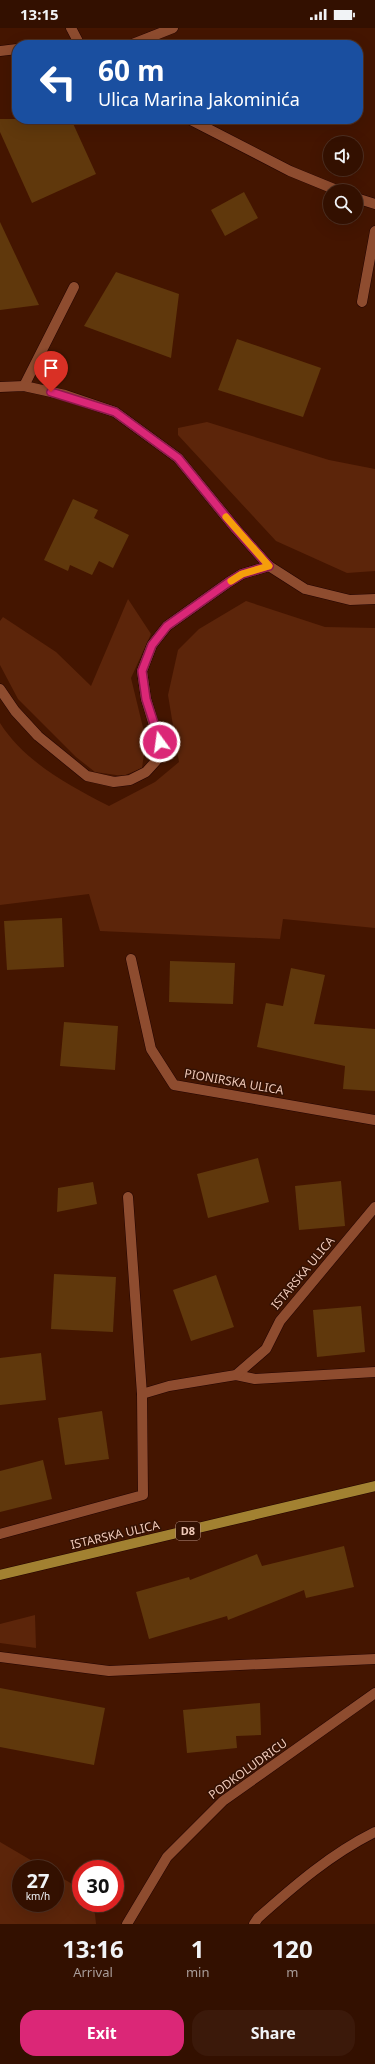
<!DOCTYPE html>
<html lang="en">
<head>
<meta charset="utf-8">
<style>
  :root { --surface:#331000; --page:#3b190a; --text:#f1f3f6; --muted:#a99d99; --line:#4e3022; --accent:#db2777 }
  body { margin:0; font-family:"Noto Sans",sans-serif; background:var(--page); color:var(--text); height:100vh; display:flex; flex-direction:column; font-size:15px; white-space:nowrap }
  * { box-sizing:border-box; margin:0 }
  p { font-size:13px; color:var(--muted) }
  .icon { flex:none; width:22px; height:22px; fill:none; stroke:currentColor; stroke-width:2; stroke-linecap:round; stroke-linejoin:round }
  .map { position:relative; height:1896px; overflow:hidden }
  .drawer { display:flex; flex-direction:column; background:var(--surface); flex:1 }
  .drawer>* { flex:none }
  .banner { position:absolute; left:12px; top:12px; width:351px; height:84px; border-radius:16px; box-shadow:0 4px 16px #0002,0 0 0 1px var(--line); background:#1a4fa0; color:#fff; overflow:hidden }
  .tools { position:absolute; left:323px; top:108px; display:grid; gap:8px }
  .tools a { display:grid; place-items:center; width:40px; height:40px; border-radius:50%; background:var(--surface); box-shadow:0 4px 16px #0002,0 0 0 1px var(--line); font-size:20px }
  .speed { position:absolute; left:12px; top:1832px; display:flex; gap:8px; font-size:20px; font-weight:700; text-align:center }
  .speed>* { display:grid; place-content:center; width:52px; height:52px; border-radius:50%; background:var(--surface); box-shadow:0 4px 16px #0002,0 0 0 1px var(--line); line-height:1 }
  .speed small { font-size:10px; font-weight:400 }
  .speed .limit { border:6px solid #d22; background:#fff; color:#111 }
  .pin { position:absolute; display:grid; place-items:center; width:34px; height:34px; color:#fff; margin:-41px -17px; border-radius:50% 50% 50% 0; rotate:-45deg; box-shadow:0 0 4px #0007 }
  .pin .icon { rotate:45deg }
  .me { position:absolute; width:44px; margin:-22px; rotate:346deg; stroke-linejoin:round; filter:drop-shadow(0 0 3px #0008) }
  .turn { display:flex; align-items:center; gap:14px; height:84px; padding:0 20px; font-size:18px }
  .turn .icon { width:52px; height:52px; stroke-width:2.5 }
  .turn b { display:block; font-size:28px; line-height:34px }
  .eta { display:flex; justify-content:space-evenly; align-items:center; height:68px; text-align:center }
  .eta b { font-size:24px; font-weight:700; line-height:28px }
  .button { display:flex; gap:8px; margin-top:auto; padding:8px 20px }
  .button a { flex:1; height:46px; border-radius:16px; background:var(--accent); color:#fff; font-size:16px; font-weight:700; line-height:46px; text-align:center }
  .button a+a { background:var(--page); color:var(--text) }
  .status { display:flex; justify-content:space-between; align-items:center; height:28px; padding:0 20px; background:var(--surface); direction:ltr }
  .status svg { height:11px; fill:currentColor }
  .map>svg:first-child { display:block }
</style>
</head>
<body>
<div class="status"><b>13:15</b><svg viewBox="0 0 49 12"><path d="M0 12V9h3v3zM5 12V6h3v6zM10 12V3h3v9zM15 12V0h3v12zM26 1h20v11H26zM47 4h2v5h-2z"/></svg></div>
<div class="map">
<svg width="375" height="1896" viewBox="0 0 375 1896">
  <rect width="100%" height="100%" fill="#441500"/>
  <g fill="#5c250a">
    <polygon points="207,394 329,432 375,441 375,543 347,545 276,513 178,407 178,400"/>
    <polygon points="128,571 151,606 131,650 146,712 142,740 123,748 95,744 76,729 18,671 0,637 0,593 3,589 56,624 91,658"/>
    <path d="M246 573 325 599 375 600V900L283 891 280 911 100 903 89 866 0 877V695C25 734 68 757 109 778L155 754 179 734 168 667 178 622 199 601Z"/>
    <polygon points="35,1587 36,1620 0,1615 0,1596"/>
    <polygon points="0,1814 46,1841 21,1841 21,1875 55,1875 55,1846 81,1861 81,1875 91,1875 95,1886 96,1896 0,1896"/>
  </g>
  <g fill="#60380c">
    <polygon points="0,91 71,91 96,146 32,175 0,104"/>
    <polygon points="244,164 258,190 225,208 211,182"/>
    <polygon points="0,194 39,277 0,282"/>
    <polygon points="116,244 179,266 171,330 84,298"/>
    <polygon points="237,311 321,340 303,389 218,362"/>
    <polygon points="73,471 98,482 94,490 129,507 113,540 99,533 92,547 70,537 68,543 44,532"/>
    <polygon points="62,890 64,939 7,942 4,893"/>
    <polygon points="170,933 235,935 233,976 169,974"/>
    <polygon points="291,940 325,947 314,996 375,1001 375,1063 343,1061 345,1038 257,1019 266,975 283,978"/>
    <polygon points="64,994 118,998 115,1042 60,1038"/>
    <polygon points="258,1130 269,1174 208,1190 197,1146"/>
    <polygon points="341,1153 345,1198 299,1202 295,1158"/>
    <polygon points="93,1154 97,1176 57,1184 58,1160"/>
    <polygon points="54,1246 116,1249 113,1304 51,1301"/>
    <polygon points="216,1247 234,1299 191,1313 173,1262"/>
    <polygon points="361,1278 365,1324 317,1329 313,1282"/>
    <polygon points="41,1325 46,1372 0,1377 0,1330"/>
    <polygon points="102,1383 109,1431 65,1437 58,1390"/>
    <polygon points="43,1432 52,1471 0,1484 0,1443"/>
    <polygon points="344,1518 354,1559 306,1570 304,1562 228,1592 227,1588 149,1611 136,1564 189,1549 190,1552 257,1526 262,1538"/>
    <polygon points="0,1660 105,1680 94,1737 0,1719"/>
    <polygon points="260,1675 261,1707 236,1708 237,1720 187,1725 183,1682"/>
  </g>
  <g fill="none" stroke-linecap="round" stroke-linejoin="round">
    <defs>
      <g id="minor">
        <polyline points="71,0 80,17"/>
        <polyline points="130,17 173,0"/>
        <polyline points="0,23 17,21"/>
        <polyline points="189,91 290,143 339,163"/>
        <polyline points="356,170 375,176"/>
        <polyline points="362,274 375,203"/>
        <polyline points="24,358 74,259"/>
        <polyline points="0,359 24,358 65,367 115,384 178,430 236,501 269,538 305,561 350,572 375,571"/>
        <polyline points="0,661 15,683 38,708 87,748 114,754 130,752 146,744 156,733 159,714 146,671 142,643 152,617 167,598 229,554 242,546 269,538"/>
        <polyline points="131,931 151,1021 174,1057 375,1092"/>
        <polyline points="128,1169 142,1366"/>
        <polyline points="236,1347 255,1351 375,1344"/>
        <polyline points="0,1506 143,1467 142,1366 169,1358 236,1347 266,1321 280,1293 375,1179"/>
        <polyline points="0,1629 109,1643 375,1631"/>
        <polyline points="127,1896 167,1829 223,1773 375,1665"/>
        <path d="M254 1896 258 1890C295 1857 331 1826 375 1804"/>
      </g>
      <polyline id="major" points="0,1547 375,1458"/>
    </defs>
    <use href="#minor" stroke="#230400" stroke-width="11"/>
    <use href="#major" stroke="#230400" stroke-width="11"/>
    <use href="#minor" stroke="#8e4c2f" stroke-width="10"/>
    <use href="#major" stroke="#a28131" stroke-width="10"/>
  </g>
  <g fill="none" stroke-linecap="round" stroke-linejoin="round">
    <defs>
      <polyline id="route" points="51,364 115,384 178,430 236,501 269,538 242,546 229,554 167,598 152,617 142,643 146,671 160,714"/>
    </defs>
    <use href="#route" stroke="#8e194d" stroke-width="10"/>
    <use href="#route" stroke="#db2777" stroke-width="7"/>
    <polyline stroke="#f59e0b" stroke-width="7" points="226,489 269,538 242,546 231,553"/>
  </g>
  <g text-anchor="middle" stroke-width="3" stroke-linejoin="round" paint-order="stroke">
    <rect fill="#331103" stroke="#b89283" stroke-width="1" x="176" y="1494" width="24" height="18" rx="3"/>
    <g font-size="11" font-weight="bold" fill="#f1caba">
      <text x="188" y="1507">D8</text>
    </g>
    <g font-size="12" fill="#f1caba" stroke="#331103">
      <text transform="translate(234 1054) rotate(10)" y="4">PIONIRSKA ULICA</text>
      <text transform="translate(303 1245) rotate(-50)" y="4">ISTARSKA ULICA</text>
      <text transform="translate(115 1507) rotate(-13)" y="4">ISTARSKA ULICA</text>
      <text transform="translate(248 1741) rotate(-36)" y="4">PODKOLUDRICU</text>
    </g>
  </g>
</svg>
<div class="tools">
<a><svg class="icon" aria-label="sound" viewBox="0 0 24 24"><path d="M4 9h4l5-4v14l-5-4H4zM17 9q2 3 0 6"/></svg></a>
<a><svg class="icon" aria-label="search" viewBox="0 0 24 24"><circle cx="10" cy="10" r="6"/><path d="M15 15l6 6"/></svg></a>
</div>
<div class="speed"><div>27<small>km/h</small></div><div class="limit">30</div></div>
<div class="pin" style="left:51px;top:364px;background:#d93025"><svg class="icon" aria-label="arrive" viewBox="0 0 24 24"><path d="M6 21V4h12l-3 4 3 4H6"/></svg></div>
<svg class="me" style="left:160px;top:714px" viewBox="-20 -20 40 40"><circle r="17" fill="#db2777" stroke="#fff" stroke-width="3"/><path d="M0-11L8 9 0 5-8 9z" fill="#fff"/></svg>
<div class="banner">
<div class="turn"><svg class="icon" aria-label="left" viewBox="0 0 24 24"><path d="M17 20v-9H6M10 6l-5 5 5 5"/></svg><div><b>60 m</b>Ulica Marina Jakominića</div></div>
</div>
</div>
<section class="drawer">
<div class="eta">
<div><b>13:16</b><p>Arrival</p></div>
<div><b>1</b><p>min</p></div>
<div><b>120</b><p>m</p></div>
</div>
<div class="button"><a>Exit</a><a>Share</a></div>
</section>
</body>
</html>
